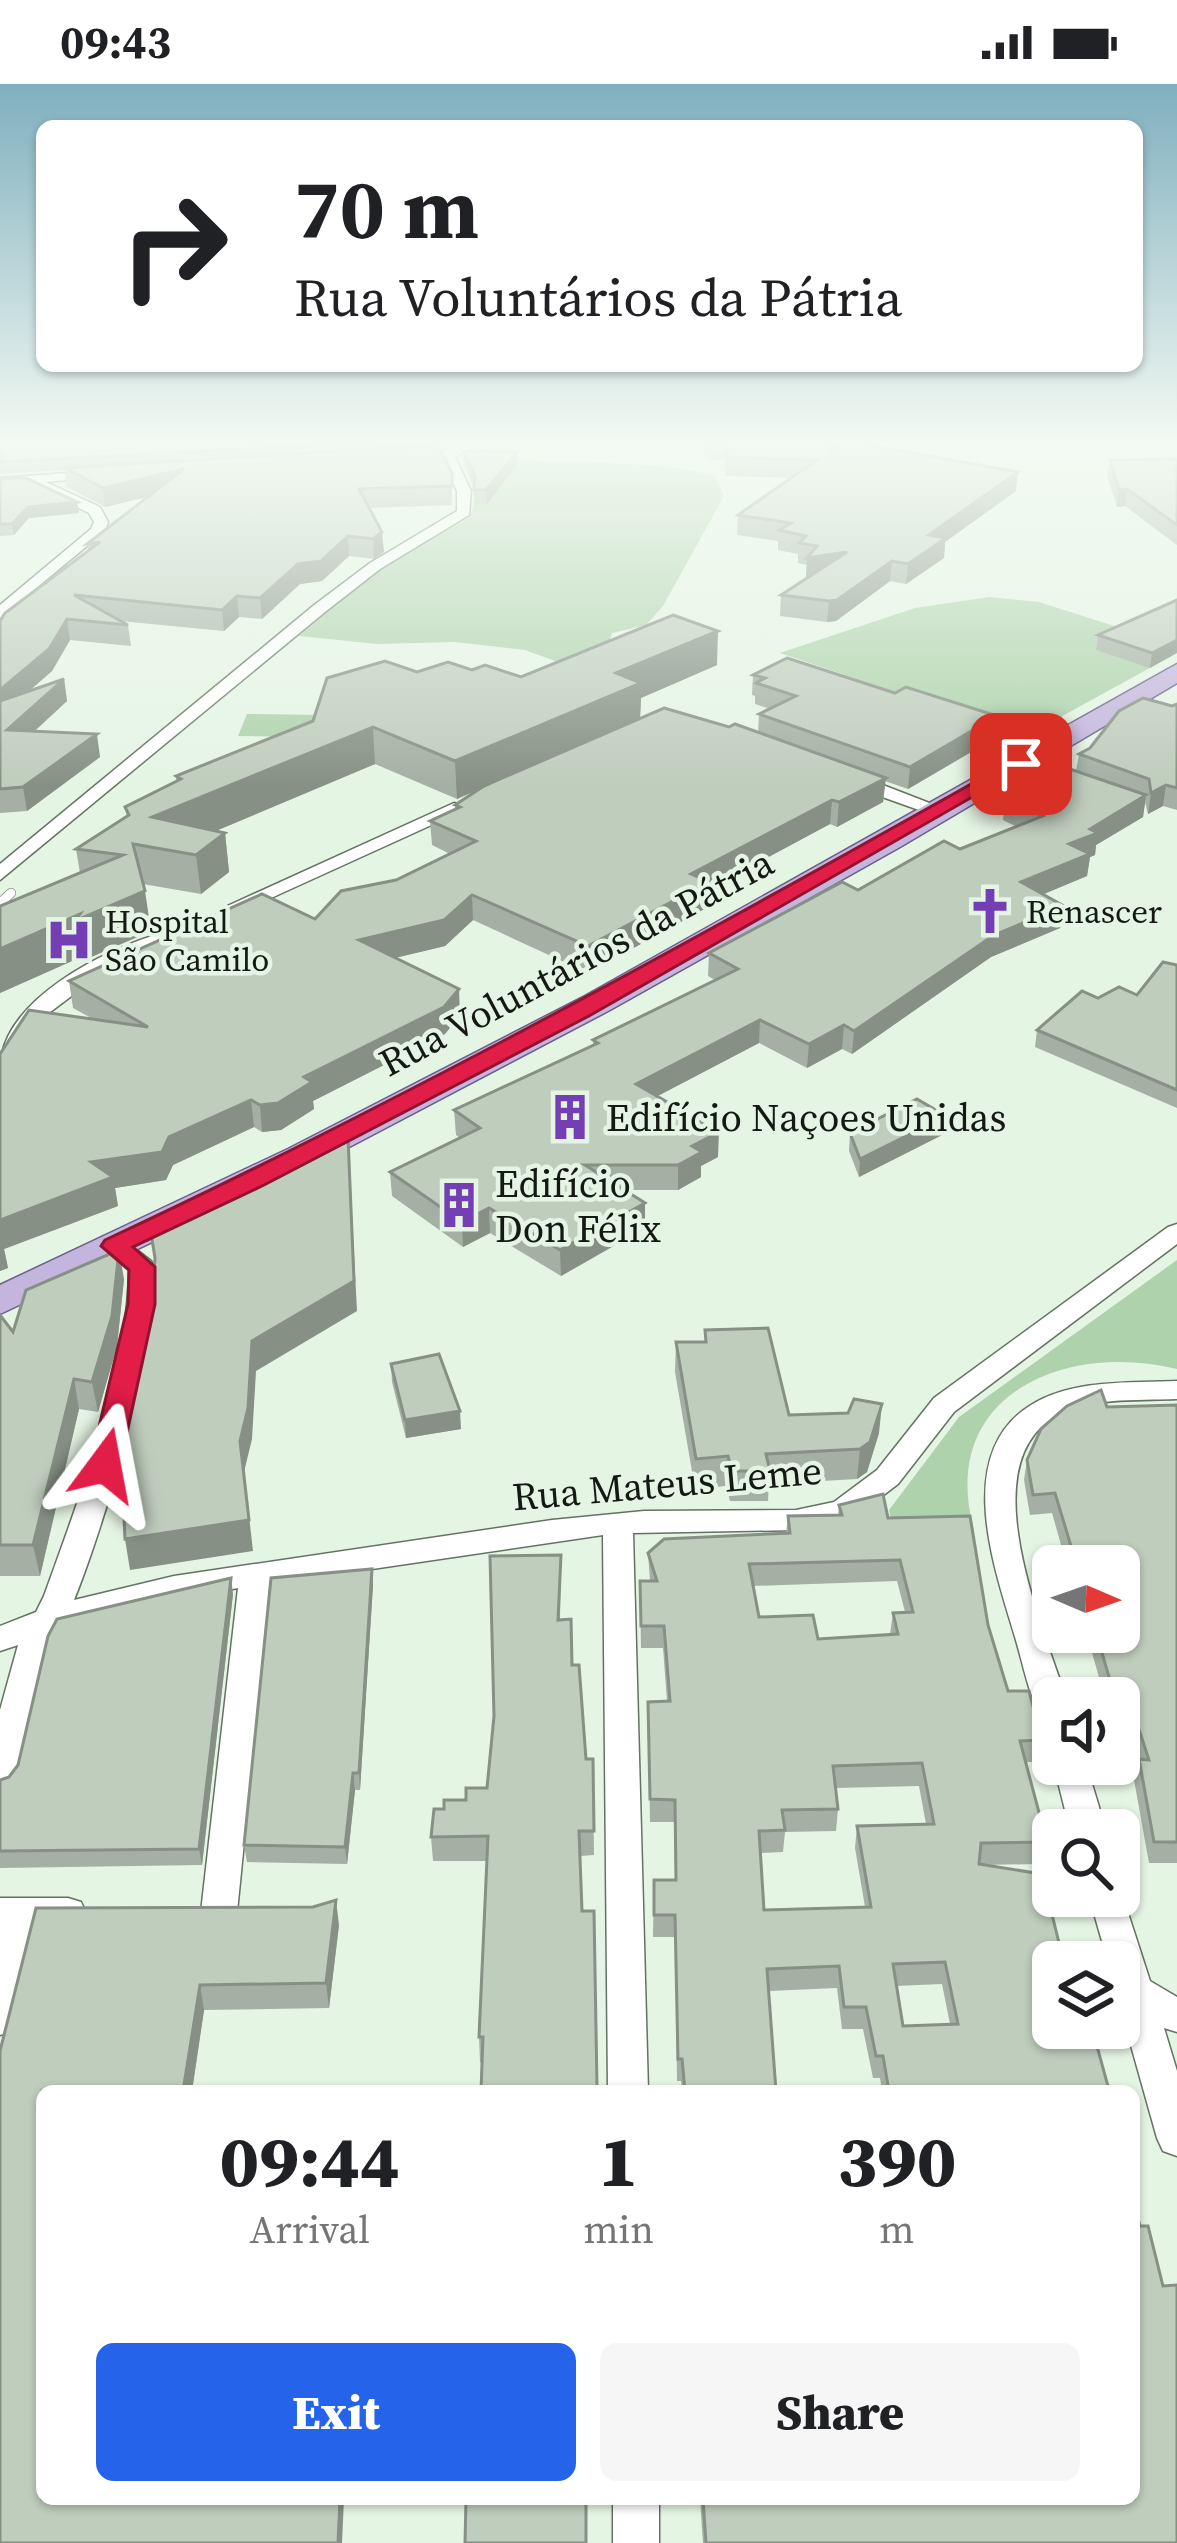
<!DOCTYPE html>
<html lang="en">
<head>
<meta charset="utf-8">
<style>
  :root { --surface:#fff; --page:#f6f6f6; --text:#202124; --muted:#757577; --accent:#2563eb }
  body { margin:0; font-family:"Source Serif 4",serif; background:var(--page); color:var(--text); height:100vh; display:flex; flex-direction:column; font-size:45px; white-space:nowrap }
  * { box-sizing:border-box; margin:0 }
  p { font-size:39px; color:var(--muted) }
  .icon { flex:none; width:66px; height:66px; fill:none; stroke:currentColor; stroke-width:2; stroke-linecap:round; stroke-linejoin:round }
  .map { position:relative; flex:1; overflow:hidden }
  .sheet { position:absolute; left:36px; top:2001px; width:1104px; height:420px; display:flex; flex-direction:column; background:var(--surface); border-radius:18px; box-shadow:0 3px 9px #0004 }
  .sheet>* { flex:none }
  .hud { position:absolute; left:36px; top:36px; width:1107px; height:252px; border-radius:18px; box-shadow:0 3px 9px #0004; background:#fff; color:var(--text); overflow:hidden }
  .needle { width:78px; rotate:92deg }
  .fabs { position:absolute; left:1032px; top:1461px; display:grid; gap:24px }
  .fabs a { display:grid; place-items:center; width:108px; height:108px; border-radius:18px; background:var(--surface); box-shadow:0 3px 9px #0004; font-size:60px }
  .pin { position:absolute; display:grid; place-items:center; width:102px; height:102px; color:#fff; margin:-51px; border-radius:24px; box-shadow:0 6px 18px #0006 }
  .me { position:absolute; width:132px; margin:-66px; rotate:13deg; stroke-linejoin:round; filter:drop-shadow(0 0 9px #0008) }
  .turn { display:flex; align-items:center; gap:42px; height:252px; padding:0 60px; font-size:54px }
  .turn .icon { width:156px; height:156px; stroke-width:2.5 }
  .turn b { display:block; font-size:84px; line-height:102px }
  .eta { display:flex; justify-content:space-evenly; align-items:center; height:204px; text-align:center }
  .eta b { font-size:72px; font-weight:800; line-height:84px }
  .cta { display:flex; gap:24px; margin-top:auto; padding:24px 60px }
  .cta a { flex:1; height:138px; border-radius:18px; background:var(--accent); color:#fff; font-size:48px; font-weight:800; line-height:138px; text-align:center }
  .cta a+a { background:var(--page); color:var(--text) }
  .status { display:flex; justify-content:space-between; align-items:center; height:84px; padding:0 60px; background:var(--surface); direction:ltr }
  .status svg { height:33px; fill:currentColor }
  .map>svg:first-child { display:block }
</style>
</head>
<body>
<div class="status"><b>09:43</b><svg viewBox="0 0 49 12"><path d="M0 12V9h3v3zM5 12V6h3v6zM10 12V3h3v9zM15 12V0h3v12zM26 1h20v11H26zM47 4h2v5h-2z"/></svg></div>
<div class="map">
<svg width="1177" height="2459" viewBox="0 0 1177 2459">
  <rect width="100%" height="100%" fill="#e5f5e4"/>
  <g fill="#aed2ab">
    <path d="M489 359H521L501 373C573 383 644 373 715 392L724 412 663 522 646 541 612 549 605 572 558 578 525 566 455 558 377 560 299 552 380 484 470 433 476 413 467 384Z"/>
    <polygon points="989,513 1039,518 1177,562 1177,569 1026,652 780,569 915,524"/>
    <polygon points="247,630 325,631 317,653 238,652"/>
    <path d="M1177 1176V1285C1064 1257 937 1312 974 1446L893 1447 889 1426 959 1333Z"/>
  </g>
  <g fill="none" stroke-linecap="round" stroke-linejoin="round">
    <defs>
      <polyline id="service" points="0,819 11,809"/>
      <g id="minor">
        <polygon points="466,359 483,359 455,373 471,407 469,431 380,485 325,528 0,796 0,780 313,522 370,479 457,427 457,407 442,375 429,377 422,373"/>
        <polygon points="108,386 103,393 46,398 100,423 108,438 105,447 0,534 0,521 91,445 94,438 89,429 28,400 0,402 0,394"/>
        <polygon points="843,691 857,691 950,727 933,731 843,699"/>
        <polygon points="454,719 471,723 240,828 226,828 223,824"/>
        <path d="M165 848 176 854 172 858 98 892 41 935 8 984 0 986C0 916 105 865 165 848Z"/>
        <path d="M1177 1140V1160L954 1328 898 1400 856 1432 796 1446 633 1449 648 2007H608L603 1451 270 1500 237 1828 232 1839 219 1843 206 1839 201 1828 238 1504 129 1524 59 1544 47 1566 17 1696 12 1705 0 1709V1626L18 1561 0 1567V1542L36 1528 44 1512C79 1414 128 1290 129 1186L102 1162 106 1156H124L151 1177C174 1225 97 1460 74 1516L174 1492 552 1436 644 1427 796 1426 834 1418 877 1386 934 1314 1168 1143Z"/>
        <path d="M1177 1297V1315C1137 1317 1084 1312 1050 1336 974 1388 1044 1545 1066 1614H1053V1637L1041 1633C1028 1609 1023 1579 1015 1553 995 1485 952 1370 1031 1321 1073 1295 1130 1299 1177 1297Z"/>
        <polygon points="1053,1678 1086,1680 1106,1746 1070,1746"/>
        <polygon points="1119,1801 1150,1897 1177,1913 1177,1948 1164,1944 1177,1987 1177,2072 1163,2067 1157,2054 1119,1919 1119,1878 1108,1878 1089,1812 1119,1812"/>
        <polygon points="0,1814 68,1814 81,1818 86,1829 81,1840 38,1844 19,1935 13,1947 0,1951"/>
        <rect x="613" y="2415" width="46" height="44"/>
      </g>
      <polygon id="primary" points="1177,580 1177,599 900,763 610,926 315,1081 0,1230 0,1201 288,1065 585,912"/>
    </defs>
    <use href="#service" stroke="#647263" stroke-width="10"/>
    <use href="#minor" stroke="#647263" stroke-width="3"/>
    <use href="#primary" stroke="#6c5e89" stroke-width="3"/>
    <use href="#service" stroke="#fff" stroke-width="9"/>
    <use href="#minor" fill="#fff" fill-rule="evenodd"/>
    <use href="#primary" fill="#c4b5de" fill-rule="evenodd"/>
  </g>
  <g fill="#a4b0a3" fill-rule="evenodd">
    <polygon points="0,359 447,359 438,361 452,389 452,421 369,424 384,468 374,475 349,472 322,497 300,500 262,535 239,533 224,547 120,537 128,541 131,562 70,556 52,587 28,608 64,595 67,617 34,648 100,673 27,727 0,729 0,537 88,467 87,460 148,413 105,423 67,403 65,386 0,390"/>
    <polygon points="703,359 832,359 831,366 1016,407 945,458 944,474 906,500 890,497 836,537 827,538 780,532 781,511 806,494 807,481 798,479 798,470 778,466 778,457 737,451 738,431 791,394 725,392 725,376 706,375"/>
    <polygon points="463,367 517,381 487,420 474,421 474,403 464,381"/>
    <polygon points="1177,375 1177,461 1125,422 1117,423 1107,392 1110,376"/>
    <polygon points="0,394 77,418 79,429 29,434 14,451 0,452"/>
    <polygon points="1177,516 1150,584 1096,566 1098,551"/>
    <polygon points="717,581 641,614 640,635 729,643 758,649 759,630 770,625 755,620 755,612 752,611 753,591 895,609 997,632 995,654 908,705 885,697 883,718 837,743 830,740 709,805 708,823 588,889 473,836 445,862 395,874 460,931 445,950 313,1017 314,1025 281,1046 262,1048 254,1043 173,1081 166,1096 115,1104 118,1122 4,1165 8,1184 0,1187 0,970 93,935 73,924 69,897 315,835 450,770 432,761 430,737 455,726 455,721 483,703 457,715 375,680 216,747 225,749 229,788 201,810 143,800 151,847 82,877 81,873 0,909 0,823 80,789 76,765 127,733 125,723 176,697 176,692 313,637 417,588 472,586 521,593"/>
    <polygon points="1177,620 1177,726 1163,722 1148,730 1145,718 1143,733 1096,761 1095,771 1090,773 1087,792 1042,810 1064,822 1060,844 991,873 852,970 842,965 807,984 759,959 657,1012 718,1073 701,1082 701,1093 678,1106 624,1106 645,1144 561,1192 490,1149 463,1163 392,1112 390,1088 460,1054 456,1051 454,1026 593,961 593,956 715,896 708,892 709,869 858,806 1017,743 1003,736 1005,714 1014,711 1015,705 1076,687 1079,670"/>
    <polygon points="1177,881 1177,1024 1035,963 1037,946 1098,914 1137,911"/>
    <polygon points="850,1049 944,1050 859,1093 849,1067"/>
    <polygon points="124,1195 117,1262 98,1328 79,1325 40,1492 0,1492 0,1231 13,1248"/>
    <polygon points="705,1246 789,1331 879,1349 867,1388 857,1395 769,1400 768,1417 730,1417 726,1402 695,1405 675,1288 676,1258 705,1258"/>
    <polygon points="391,1280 461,1345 406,1354 392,1298"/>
    <polygon points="1177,1321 1177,1779 1149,1779 1134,1696 1138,1678 1127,1642 1119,1642 1119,1614 1105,1614 1086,1548 1119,1548 1119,1482 1067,1482 1052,1429 1030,1431 1024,1396 1027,1376 1107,1323"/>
    <path d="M839 1421 888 1434 988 1541 1008 1607 1042 1656 1038 1678H1025L1045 1751 1039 1780 981 1781 1063 1875 1109 2006 1115 2007H882L880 1994H873L863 1945H842L837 1904 769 1907 776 2007H682L681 1997H677L675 1853H653L654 1796H675L674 1738H650L648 1618 667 1617 663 1564H641L640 1497H650L648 1469 786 1449 788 1432 838 1431ZM897 1497 905 1528 893 1529 890 1550 818 1555 759 1533 753 1502ZM919 1702 926 1740 857 1742 855 1764 865 1823 764 1826 760 1769 783 1768 785 1748 836 1747 838 1725 836 1704ZM942 1900 950 1940 903 1942 896 1902Z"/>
    <polygon points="561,1471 560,1536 572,1581 586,1675 593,1675 594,1771 580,1772 582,1827 594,1827 597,2007 481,2007 482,1978 480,1978 479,1953 487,1777 433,1777 431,1753 444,1725 487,1704"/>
    <polygon points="373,1501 360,1706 355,1706 347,1780 247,1778 244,1761"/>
    <polygon points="233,1510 202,1781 0,1784 0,1696 9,1693"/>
    <polygon points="339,1841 329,1924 204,1926 192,2007 42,2007 0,1967"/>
    <polygon points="700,2415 1134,2415 1177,2459 703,2459"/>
  </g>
  <g fill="#869084">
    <polygon points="414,359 447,359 414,367"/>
    <polygon points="517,368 517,381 487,420 486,406"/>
    <polygon points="184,385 186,403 105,423 103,404"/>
    <polygon points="1018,388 1016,407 945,458 944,474 906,500 908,480 929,451"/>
    <polygon points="1127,405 1125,422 1117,423 1119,406"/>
    <polygon points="77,418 79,429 29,434 14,451 12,440 28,423"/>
    <polygon points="382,448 384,468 374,475 373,455"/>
    <polygon points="348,452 349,472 322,497 300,500 262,535 260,514 298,480"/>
    <polygon points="847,468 806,494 807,474"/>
    <polygon points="892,477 890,497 836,537 827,538 829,517"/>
    <polygon points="237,512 239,533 224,547 222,526"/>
    <polygon points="67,535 70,556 52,587 0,632 0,606"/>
    <polygon points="718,547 717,581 641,614 640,635 457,715 455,677 616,589"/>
    <polygon points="1177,556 1177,569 1150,584 1152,569"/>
    <polygon points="64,595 67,617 10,669 7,646"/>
    <polygon points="997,632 995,654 908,705 910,683"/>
    <polygon points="373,643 375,680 170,766 152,733"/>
    <polygon points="97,650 100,673 27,727 23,703"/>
    <polygon points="886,694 883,718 837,743 839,718"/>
    <polygon points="1166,701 1163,722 1148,730 1151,709"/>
    <polygon points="1146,711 1143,733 1096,761 1095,771 1090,773 1087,792 1018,821 1021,798 1090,745"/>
    <polygon points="832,716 830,740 709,805 708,823 588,889 588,862 691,790"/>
    <polygon points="225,749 229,788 201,810 196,771"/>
    <polygon points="145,807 151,847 82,877 81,873 0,909 0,865 80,830"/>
    <polygon points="472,811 473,836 445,862 361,882 359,856"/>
    <polygon points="1064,822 1060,844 991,873 852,970 854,947 994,851"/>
    <polygon points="459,905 460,931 445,950 313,1017 314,1025 281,1046 262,1048 260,1021"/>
    <polygon points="760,936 759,959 635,1024 636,1000"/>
    <polygon points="844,941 842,965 807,984 809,960"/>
    <polygon points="251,1016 254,1043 173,1081 166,1096 115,1104 118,1122 4,1165 8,1184 0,1187 0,1136 91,1078 169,1053"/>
    <polygon points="946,1032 944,1050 859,1093 860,1075"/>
    <polygon points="719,1048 718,1073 701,1082 701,1093 678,1106 678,1081 692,1062"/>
    <polygon points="348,1053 357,1227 256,1287 252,1355 244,1388 253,1467 130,1486 125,1455 240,1357 252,1257"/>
    <polygon points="645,1119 645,1144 561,1192 560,1166"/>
    <polygon points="489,1124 490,1149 463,1163 462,1138"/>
    <polygon points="119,1166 124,1195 117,1262 98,1328 92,1298"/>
    <polygon points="74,1295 79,1325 40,1492 33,1461"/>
    <polygon points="882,1320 879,1349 867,1388 857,1395 860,1365"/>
    <polygon points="460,1327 461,1345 406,1354 405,1336"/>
    <polygon points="372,1485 373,1501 360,1706 359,1689"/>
    <polygon points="231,1494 233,1510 202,1781 199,1765"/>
    <polygon points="353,1689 355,1706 347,1780 345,1763"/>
    <polygon points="336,1816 339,1841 329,1924 326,1899"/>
    <polygon points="200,1901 204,1926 192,2007 183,2007"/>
    <polygon points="340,2415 344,2415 342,2459 338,2459"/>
  </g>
  <g fill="#bfcdbd" stroke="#869084" stroke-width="3" fill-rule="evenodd">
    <polygon points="0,359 354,359 0,378"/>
    <polygon points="729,359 831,359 830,367 842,359 857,359 1018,388 929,451 946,454 908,480 892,477 837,516 829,517 781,511 847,468 807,474 817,462 799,459 806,452 779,446 791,439 738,431 817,376 726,373"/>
    <polygon points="438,361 452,389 452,402 359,405 382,448 373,455 348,452 321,477 298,480 260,514 237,512 222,526 74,511 128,541 67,535 49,565 0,606 0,537 5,529 100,458 87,460 184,385 103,404 65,384"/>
    <polygon points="463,367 517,368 486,406 474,406 475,391"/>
    <polygon points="1177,375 1177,441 1127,405 1119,406 1110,376"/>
    <polygon points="0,394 26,394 77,418 28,423 12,440 0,440"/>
    <polygon points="1177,516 1177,556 1152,569 1098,551"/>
    <polygon points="673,531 718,547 616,589 641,599 455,677 373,643 152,733 225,749 196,771 133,760 145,807 75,837 80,830 0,865 0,822 123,771 76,765 129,731 125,723 181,695 176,692 313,637 327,594 385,577 417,588 448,578 472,586 485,581 521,593"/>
    <polygon points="787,574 895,609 906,603 997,632 910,683 759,630 796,612 756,599 765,594 753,591"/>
    <polygon points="64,595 7,646 97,650 23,703 0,705 0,617"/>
    <polygon points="1143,614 1172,622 1177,620 1177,704 1166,701 1151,709 1149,695 1079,670 1090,664 1119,627"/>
    <polygon points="664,624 729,643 735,640 886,694 839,718 832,716 691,790 709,798 588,862 472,811 444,836 359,856 459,905 444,923 304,993 312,998 278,1019 260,1021 251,1016 169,1053 162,1068 91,1078 113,1093 0,1136 0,970 29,926 148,943 69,897 262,810 315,835 341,807 396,796 476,757 430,737 460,723 455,721 484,702"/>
    <polygon points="1058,681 1146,711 1090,745 1098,749 1069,760 1090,770 1021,798 1064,822 994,851 854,947 844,941 809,960 760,936 636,1000 719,1048 692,1062 702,1068 678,1081 585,1081 645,1119 560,1166 489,1124 462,1138 390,1088 480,1044 454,1026 598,959 593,956 738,885 709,869 842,798 858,806 944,757 960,765 1043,732 1005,714 1022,708 1015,705"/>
    <polygon points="1163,878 1177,881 1177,1006 1037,946 1082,907 1098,914 1119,903 1137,911"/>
    <polygon points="917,1015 946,1032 860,1075 850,1049"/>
    <polygon points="348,1053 354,1197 252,1257 248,1324 240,1357 249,1436 125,1455 120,1345 152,1213 155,1174 151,1149"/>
    <polygon points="119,1166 112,1232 92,1298 74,1295 33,1461 0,1461 0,1231 13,1248 26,1206"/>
    <polygon points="768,1244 789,1331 848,1329 854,1315 882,1320 870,1358 860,1365 766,1370 770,1387 732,1387 728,1372 696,1375 676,1258 706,1258 705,1246"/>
    <polygon points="439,1270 460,1327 405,1336 391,1280"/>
    <polygon points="1101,1306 1107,1323 1177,1321 1177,1758 1154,1758 1139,1675 1149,1676 1131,1621 1119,1622 1119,1614 1115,1614 1096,1548 1119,1548 1119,1482 1077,1482 1055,1409 1033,1411 1027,1376 1041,1345 1067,1322"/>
    <path d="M883 1410 888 1434 970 1432 988 1541 1008 1607H1029L1042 1656 1020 1657 1045 1751 1043 1758 981 1759 979 1780 1042 1790 1063 1875H1073L1074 1878H1053V1944H1092L1109 2006 1115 2007H889L883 1972H876L866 1923H844L839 1882 767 1885 776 2007H685L682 1975H678L675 1831H654V1796H676L675 1716 650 1715 648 1618 670 1617 664 1542H641L640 1497H657L648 1469 664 1455 790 1449 788 1432 842 1431 839 1421ZM900 1476 913 1528 893 1529 898 1550 818 1555 813 1531 759 1533 749 1480ZM922 1679 934 1740 857 1742 871 1823 764 1826 759 1747 785 1746 782 1726 838 1725 833 1682ZM945 1878 958 1940 903 1942 893 1880Z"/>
    <polygon points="561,1471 558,1536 571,1535 572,1581 579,1581 586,1675 593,1675 594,1747 579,1747 582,1827 594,1827 597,2003 569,2004 569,2007 481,2007 483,1953 479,1953 488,1752 431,1753 434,1725 444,1725 444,1716 466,1716 466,1704 487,1704 494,1632 490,1472"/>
    <polygon points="372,1485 359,1689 353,1689 345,1763 244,1761 271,1494"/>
    <polygon points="231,1494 199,1765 0,1767 0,1696 9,1693 18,1681 48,1552 57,1535"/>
    <polygon points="336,1816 326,1899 200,1901 183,2007 42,2007 42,2415 340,2415 338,2459 0,2459 0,1967 36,1824 313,1823"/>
    <polygon points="1134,2119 1140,2142 1148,2142 1163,2202 1177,2201 1177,2459 706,2459 703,2415 1134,2415"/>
    <polygon points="466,2415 586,2415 586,2459 465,2459"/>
  </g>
  <linearGradient id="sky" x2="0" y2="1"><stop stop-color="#7fafbe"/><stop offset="0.51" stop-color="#f3faf3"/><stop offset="1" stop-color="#f3faf3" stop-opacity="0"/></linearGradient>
  <rect width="1177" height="703" fill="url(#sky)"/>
  <path fill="#e11d48" stroke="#92132f" stroke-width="3" d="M1014 676 1030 680 589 932 264 1101 133 1163 155 1183V1220L120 1381 105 1391 95 1388 90 1381 128 1220 129 1186 101 1162 105 1156C416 1011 715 844 1014 676Z"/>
  <defs>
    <symbol id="church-bare" viewBox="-9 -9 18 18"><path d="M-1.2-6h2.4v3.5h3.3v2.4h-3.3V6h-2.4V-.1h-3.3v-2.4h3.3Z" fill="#743eb5" stroke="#e5f5e4" stroke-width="2.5" paint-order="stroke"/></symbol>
    <symbol id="hospital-bare" viewBox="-9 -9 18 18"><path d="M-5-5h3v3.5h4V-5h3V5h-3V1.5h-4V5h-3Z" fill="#743eb5" stroke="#e5f5e4" stroke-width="2.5" paint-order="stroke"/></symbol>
    <symbol id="building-bare" viewBox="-9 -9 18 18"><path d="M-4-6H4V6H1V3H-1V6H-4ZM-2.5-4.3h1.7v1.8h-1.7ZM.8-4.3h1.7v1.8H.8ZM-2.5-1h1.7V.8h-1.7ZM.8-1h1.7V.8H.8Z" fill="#743eb5" stroke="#e5f5e4" stroke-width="2.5" paint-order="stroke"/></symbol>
  </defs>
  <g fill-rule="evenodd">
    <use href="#church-bare" x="957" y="794" width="66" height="66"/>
    <use href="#hospital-bare" x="36" y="823" width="66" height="66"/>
    <use href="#building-bare" x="537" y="1000" width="66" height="66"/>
    <use href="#building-bare" x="426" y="1088" width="66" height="66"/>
  </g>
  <g text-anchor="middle" stroke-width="9" stroke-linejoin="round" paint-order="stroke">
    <g font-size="33" fill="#141913" stroke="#e5f5e4" text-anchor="start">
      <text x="1026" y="839">Renascer</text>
      <text x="105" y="849">Hospital<tspan x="105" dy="38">São Camilo</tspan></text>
    </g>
    <g font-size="39" fill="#141913" stroke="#e5f5e4">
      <text transform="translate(576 878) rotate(-28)" y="14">Rua Voluntários da Pátria</text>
      <text transform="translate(667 1399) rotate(-5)" y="14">Rua Mateus Leme</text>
    </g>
    <g font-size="39" fill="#141913" stroke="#e5f5e4" text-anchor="start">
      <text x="606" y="1047">Edifício Naçoes Unidas</text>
      <text x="495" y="1113">Edifício<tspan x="495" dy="45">Don Félix</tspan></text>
    </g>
  </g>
</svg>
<div class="fabs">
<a><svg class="needle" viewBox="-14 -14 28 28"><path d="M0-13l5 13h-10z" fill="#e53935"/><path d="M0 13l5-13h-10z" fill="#757577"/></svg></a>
<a><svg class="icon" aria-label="sound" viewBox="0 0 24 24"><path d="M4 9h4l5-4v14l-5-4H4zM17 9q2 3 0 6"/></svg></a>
<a><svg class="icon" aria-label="search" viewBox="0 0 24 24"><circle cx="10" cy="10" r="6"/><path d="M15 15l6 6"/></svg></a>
<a><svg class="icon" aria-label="layers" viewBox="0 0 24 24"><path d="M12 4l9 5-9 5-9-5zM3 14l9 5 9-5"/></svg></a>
</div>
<div class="pin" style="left:1021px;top:680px;background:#d93025"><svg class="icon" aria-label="arrive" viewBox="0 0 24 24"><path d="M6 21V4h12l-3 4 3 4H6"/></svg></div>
<svg class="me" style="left:105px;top:1381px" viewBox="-20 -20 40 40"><path d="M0-17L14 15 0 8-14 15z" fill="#e11d48" stroke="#fff" stroke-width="4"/></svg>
<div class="hud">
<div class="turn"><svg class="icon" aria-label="right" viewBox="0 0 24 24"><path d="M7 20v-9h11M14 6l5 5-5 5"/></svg><div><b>70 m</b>Rua Voluntários da Pátria</div></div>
</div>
<section class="sheet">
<div class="eta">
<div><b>09:44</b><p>Arrival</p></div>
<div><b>1</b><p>min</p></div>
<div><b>390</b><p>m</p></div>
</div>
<div class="cta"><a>Exit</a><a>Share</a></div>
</section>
</div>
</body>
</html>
